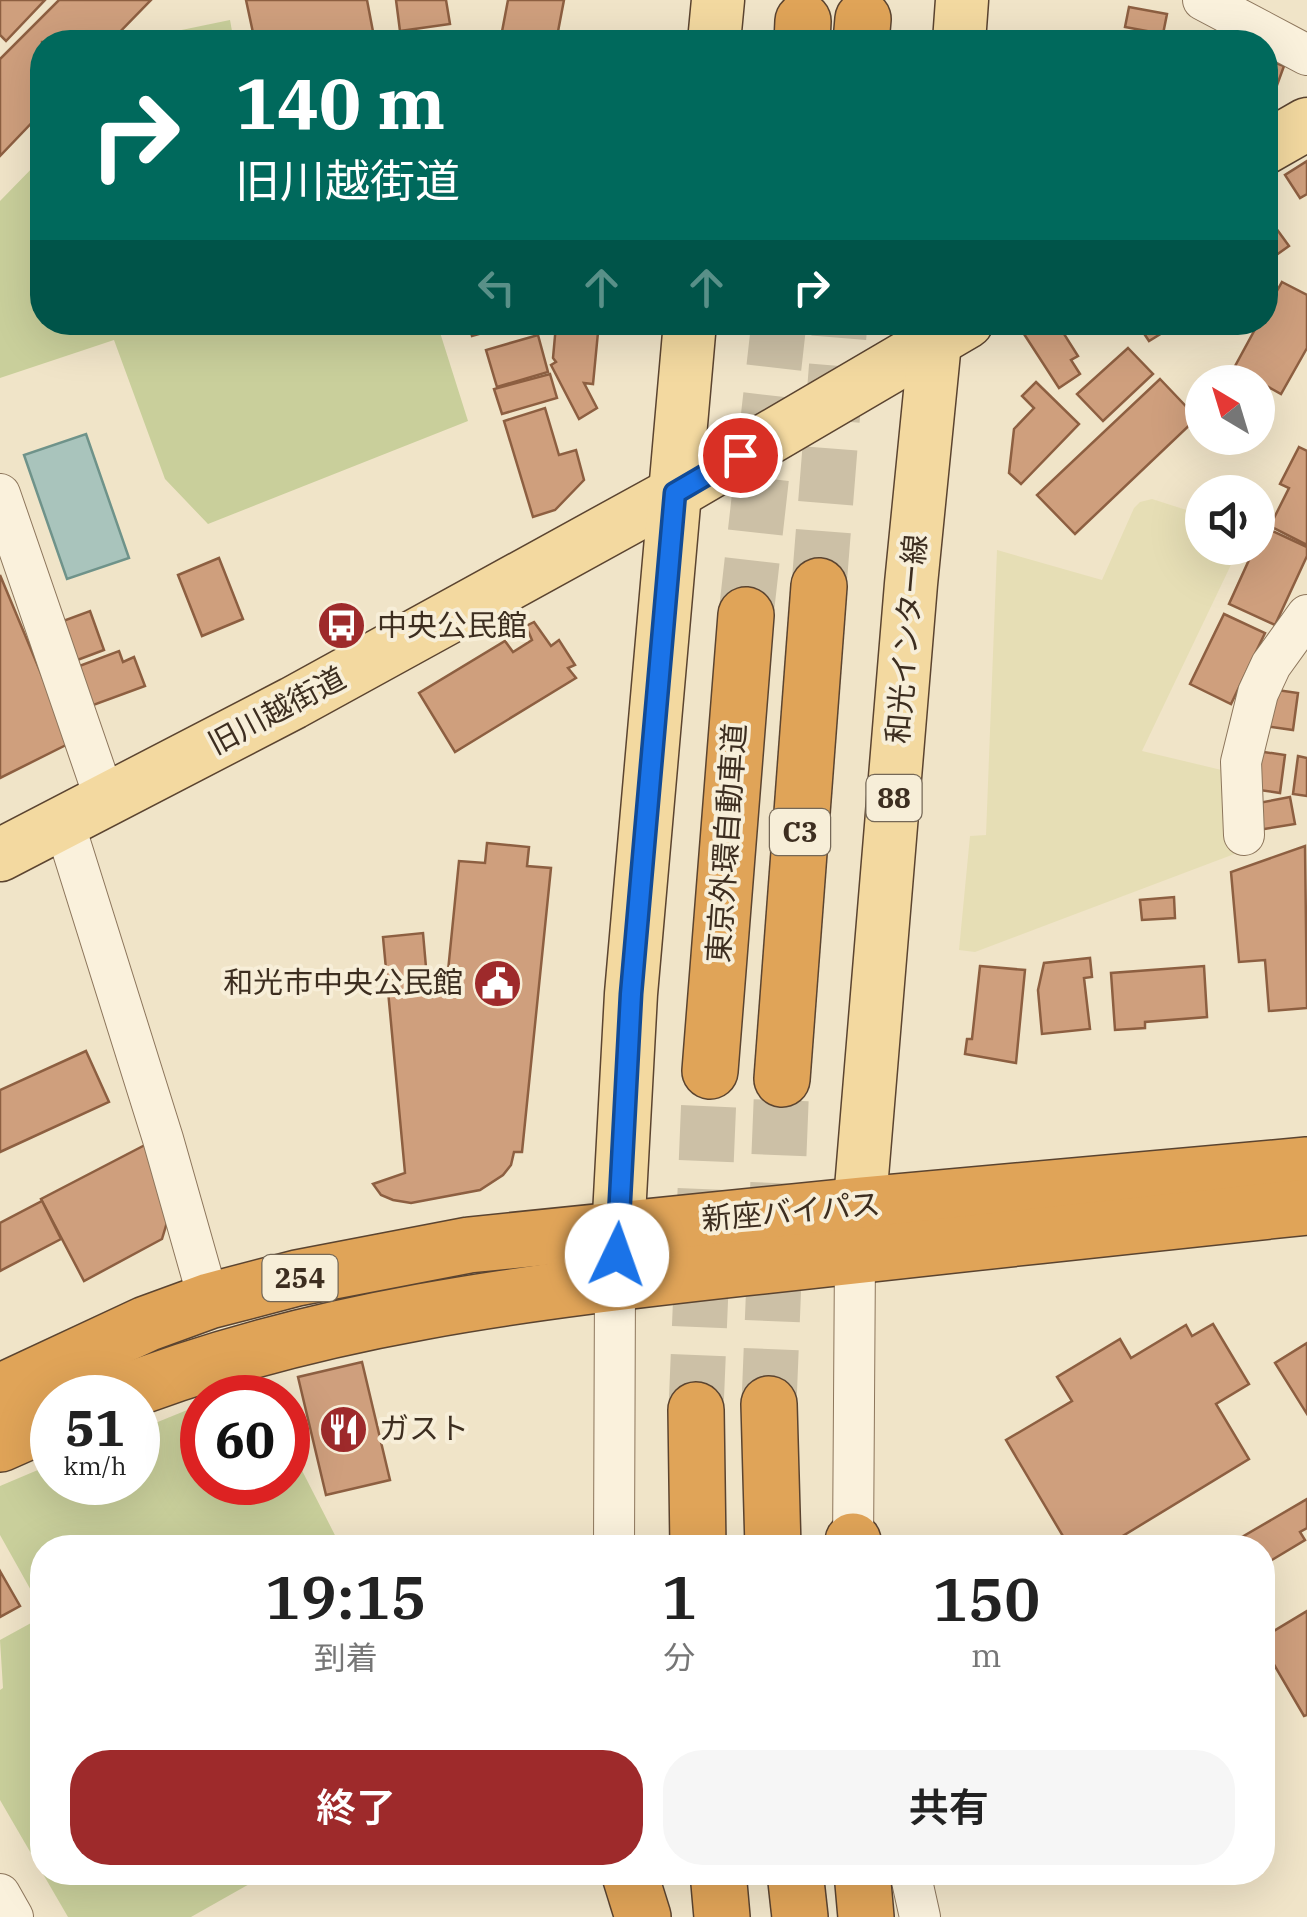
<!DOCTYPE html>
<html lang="ja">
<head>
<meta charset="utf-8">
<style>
  :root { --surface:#fff; --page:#f6f6f6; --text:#222; --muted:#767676; --accent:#9e2a2b }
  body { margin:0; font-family:"IBM Plex Serif","Noto Sans JP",serif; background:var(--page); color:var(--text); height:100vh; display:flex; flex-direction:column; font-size:38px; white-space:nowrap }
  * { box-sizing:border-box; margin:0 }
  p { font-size:32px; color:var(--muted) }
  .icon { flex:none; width:55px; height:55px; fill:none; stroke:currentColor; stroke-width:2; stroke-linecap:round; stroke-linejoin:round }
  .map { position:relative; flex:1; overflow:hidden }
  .side { position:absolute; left:30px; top:1535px; width:1245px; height:350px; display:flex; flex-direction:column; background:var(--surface); border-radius:40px; box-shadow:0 10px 40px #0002 }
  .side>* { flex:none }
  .hud { position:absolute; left:30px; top:30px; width:1248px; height:305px; border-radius:40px; box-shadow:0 10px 40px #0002; background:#00695c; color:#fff; overflow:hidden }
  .needle { width:65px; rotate:322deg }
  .fabs { position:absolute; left:1185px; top:365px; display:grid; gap:20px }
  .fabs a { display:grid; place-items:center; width:90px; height:90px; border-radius:50%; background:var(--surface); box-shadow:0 10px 40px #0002; font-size:50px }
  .speed { position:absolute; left:30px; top:1375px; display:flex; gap:20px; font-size:50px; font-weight:700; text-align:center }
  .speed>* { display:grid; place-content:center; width:130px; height:130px; border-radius:50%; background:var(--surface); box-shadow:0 10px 40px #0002; line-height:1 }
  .speed small { font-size:25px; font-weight:400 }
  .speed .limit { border:15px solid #d22; background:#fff; color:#111 }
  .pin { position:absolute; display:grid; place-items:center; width:85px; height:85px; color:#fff; margin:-42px; border:5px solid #fff; border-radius:50%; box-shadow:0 2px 10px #0007 }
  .me { position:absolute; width:110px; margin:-55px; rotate:3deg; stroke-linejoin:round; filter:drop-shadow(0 0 8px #0008) }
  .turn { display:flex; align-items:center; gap:35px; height:210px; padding:0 40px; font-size:45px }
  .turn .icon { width:130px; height:130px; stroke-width:2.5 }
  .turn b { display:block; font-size:70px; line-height:85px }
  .lanes { display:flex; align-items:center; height:95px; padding:0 40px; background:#0003; justify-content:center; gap:50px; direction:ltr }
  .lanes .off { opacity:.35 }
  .eta { display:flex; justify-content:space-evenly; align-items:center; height:170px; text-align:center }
  .eta b { font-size:60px; font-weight:600; line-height:70px }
  .button { display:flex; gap:20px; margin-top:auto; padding:20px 40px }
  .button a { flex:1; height:115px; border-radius:40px; background:var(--accent); color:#fff; font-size:40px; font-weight:600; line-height:115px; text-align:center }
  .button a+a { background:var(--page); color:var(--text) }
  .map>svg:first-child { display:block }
</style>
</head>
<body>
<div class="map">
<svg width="1307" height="1917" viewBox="0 0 1307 1917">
  <rect width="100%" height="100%" fill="#f0e4c8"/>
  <polygon fill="#e6deb5" points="1152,499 1202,515 1202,548 1239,548 1142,751 1230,772 1237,853 975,952 959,950 970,836 986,835 997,550 1102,580 1134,508 1140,502"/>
  <g fill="#c9cf9b">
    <polygon points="230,20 234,42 154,42 162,34"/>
    <polygon points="42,158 42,322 437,323 468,421 208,524 165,479 114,340 0,378 0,201"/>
    <polygon points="202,1404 202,1482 288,1482 288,1443 341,1547 42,1548 42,1610 0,1535 0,1486 52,1464 52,1482 138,1482 138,1430"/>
    <polygon points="42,1617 42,1872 269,1873 191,1917 68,1917 0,1800 0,1690 3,1688 0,1640"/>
  </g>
  <polygon fill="#a9c4bc" stroke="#6f938a" stroke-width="2.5" points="86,434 129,558 67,579 24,455"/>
  <g fill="#cf9f7d" stroke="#8d5f41" stroke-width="2.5">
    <polygon points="0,0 45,0 6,41 0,35"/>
    <polygon points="59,0 151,0 110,42 42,42 42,112 0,156 0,59"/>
    <polygon points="246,0 367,0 375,42 255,42"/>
    <polygon points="396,0 446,0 450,24 400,31"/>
    <polygon points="508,0 564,0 556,42 500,42"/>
    <polygon points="1129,7 1167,14 1163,34 1125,27"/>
    <polygon points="1265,59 1284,66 1269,107 1265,105"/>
    <polygon points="1307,161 1307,194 1300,198 1285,175"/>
    <polygon points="1265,213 1289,246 1265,263"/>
    <polygon points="1282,282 1307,295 1307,348 1281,394 1234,368 1259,322 1265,322 1265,312"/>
    <polygon points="468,322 521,322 472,336"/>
    <polygon points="579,322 599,322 593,384 584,383 597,408 579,419 551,365 556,362 553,358 556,325 578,327"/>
    <polygon points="1041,322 1074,322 1077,326 1064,334 1078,356 1071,360 1080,374 1059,388 1024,334"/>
    <polygon points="1130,322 1180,322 1149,341 1137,323 1132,326"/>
    <polygon points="538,335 548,372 497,387 486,350"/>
    <polygon points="1128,348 1153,374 1103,421 1077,394"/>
    <polygon points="550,374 557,398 502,414 494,389"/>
    <polygon points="1160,379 1197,418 1075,534 1037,495"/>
    <polygon points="1036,382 1079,424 1021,484 1009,473 1014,429 1034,408 1022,396"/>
    <polygon points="545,408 559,455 576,450 584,480 555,510 533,517 504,421"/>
    <polygon points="1299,447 1307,451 1307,545 1270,526 1289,488 1280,484"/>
    <polygon points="1264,527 1307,547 1307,556 1275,625 1229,604"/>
    <polygon points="219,558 243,619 202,636 178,575"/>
    <polygon points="0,575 70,743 0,778"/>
    <polygon points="90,611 104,650 72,662 63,621"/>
    <polygon points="1224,614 1265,633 1231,704 1190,684"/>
    <polygon points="534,622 551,646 559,640 575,665 568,668 576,678 455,752 419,693 505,641 513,652 532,640 526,626"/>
    <polygon points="119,651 123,662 134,657 145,686 88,707 74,668"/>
    <polygon points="1270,689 1298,693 1293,730 1265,726"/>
    <polygon points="1257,751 1285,755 1280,793 1252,789"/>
    <polygon points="1298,756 1307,758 1307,796 1293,794"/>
    <polygon points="1290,797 1295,824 1258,830 1253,804"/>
    <polygon points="487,843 529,847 527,866 551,868 522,1152 514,1152 511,1165 503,1175 480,1190 411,1203 393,1200 381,1195 373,1184 405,1173 383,937 423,933 428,990 446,991 459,861 485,863"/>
    <polygon points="1305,846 1307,1008 1269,1011 1265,960 1239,962 1231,872"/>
    <polygon points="1174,897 1175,918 1142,920 1140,900"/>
    <polygon points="1090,958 1092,977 1084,978 1090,1029 1042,1034 1038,990 1044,963"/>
    <polygon points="980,966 1025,970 1016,1063 965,1054 967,1039 972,1039"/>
    <polygon points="1204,966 1207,1017 1145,1022 1145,1028 1115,1030 1111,973"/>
    <polygon points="86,1051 109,1102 0,1152 0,1090"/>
    <polygon points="145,1145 168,1219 162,1239 84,1281 41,1199"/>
    <polygon points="42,1201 61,1239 0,1271 0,1223"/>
    <polygon points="1213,1324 1249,1384 1216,1404 1249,1459 1103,1548 1070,1548 1006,1440 1072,1401 1057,1377 1120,1339 1131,1358 1186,1325 1192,1336"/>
    <polygon points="1307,1343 1307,1414 1275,1363"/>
    <polygon points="362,1362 390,1480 326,1495 298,1377"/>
    <polygon points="1307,1499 1307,1528 1300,1532 1305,1540 1262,1566 1262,1548 1232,1548 1230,1544"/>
    <polygon points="0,1571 20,1606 0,1617"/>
    <polygon points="1307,1611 1307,1715 1304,1716 1262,1644 1262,1638"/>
  </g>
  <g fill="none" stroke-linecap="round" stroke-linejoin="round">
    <g stroke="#ccc0a6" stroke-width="55" stroke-dasharray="55 28" stroke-linecap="butt">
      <polyline points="819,586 840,322"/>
      <polyline points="746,615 779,322"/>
      <polyline points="769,1404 782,1079"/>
      <polyline points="696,1410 710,1071"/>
    </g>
    <defs>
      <g id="minor">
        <polyline points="1203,0 1307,55"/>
        <polyline points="0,494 106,802"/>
        <polyline points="64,823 163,1139 209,1301"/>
        <polyline points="1244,835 1241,762 1258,693 1271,665 1307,615"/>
        <polyline points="614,1548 615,1282"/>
        <polyline points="853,1548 855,1255"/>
        <polyline points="910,1872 920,1917"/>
        <polyline points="0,1894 13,1917"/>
      </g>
      <g id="major">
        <polyline points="714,42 718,0"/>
        <polyline points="959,42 962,0"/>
        <polyline points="1265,148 1307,124"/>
        <polyline points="0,855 293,703 675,493 967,322"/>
        <polyline points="856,1249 911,584 937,322"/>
        <polyline points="616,1271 631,994 690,322"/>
      </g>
      <g id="highway">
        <polyline points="802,42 803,21"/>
        <polyline points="861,42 863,19"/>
        <polyline points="710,1071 746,615"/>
        <polyline points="782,1079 819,586"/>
        <polyline points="0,1392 146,1324 209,1301 297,1278 469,1245 861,1205 1307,1165"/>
        <path d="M110 1398C313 1317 529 1292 744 1268 932 1247 1119 1227 1307 1207"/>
        <polyline points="769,1404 773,1548"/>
        <polyline points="696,1410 698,1548"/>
        <polyline points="0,1444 52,1421"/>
        <polyline points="852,1548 853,1541"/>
        <polyline points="629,1872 643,1917"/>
        <polyline points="718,1872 722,1917"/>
        <polyline points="795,1872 800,1917"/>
        <polyline points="862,1872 866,1917"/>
      </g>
    </defs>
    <use href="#minor" stroke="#8d765c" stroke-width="42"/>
    <use href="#major" stroke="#5b4430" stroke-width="55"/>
    <use href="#highway" stroke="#5b4430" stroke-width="58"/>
    <use href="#minor" stroke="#faf1dc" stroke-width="40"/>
    <use href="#major" stroke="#f3d9a0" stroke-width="52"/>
    <use href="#highway" stroke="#e0a458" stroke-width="55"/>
  </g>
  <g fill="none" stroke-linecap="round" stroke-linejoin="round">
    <defs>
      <polyline id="route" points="617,1255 631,994 675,493 740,455"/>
    </defs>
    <use href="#route" stroke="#114b97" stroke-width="25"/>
    <use href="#route" stroke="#1a73e8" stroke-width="18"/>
  </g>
  <defs>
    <symbol id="bus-disc" viewBox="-11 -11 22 22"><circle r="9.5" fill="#9e2a2b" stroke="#f7eed8"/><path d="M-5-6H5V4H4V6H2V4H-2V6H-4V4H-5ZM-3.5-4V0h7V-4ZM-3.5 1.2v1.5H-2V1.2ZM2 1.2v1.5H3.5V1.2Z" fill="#fff"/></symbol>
    <symbol id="civic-disc" viewBox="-11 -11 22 22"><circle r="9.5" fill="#9e2a2b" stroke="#f7eed8"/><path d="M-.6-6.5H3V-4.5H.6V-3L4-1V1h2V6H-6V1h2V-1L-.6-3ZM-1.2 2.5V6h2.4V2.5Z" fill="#fff"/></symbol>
    <symbol id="restaurant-disc" viewBox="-11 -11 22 22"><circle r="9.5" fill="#9e2a2b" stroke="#f7eed8"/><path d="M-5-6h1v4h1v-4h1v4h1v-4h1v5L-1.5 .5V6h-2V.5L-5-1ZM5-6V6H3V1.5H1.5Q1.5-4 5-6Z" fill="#fff"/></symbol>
  </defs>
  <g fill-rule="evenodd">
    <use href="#bus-disc" x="314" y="598" width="55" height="55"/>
    <use href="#civic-disc" x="470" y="956" width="55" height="55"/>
    <use href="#restaurant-disc" x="316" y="1402" width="55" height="55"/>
  </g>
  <g text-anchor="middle" stroke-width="8" stroke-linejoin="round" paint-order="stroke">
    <g fill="#f7eed8" stroke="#756857" stroke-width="2.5">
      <rect x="866.5" y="775" width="55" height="46" rx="8"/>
      <rect x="770" y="809" width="60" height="46" rx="8"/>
      <rect x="262.5" y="1255" width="75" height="46" rx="8"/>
    </g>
    <g font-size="28" font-weight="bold" fill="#3d2e20">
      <text x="894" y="808">88</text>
      <text x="800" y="842">C3</text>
      <text x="300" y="1288">254</text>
    </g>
    <g font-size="30" fill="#3d2e20" stroke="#f7eed8" text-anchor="start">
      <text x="377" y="636">中央公民館</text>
      <text x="463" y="993" text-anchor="end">和光市中央公民館</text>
      <text x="379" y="1439">ガスト</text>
    </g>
    <g font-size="30" fill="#3d2e20" stroke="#f7eed8">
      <text transform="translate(907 639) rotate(-85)" y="10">和光インター線</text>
      <text transform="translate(277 711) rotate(-28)" y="10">旧川越街道</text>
      <text transform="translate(727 843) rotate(-86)" y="10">東京外環自動車道</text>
      <text transform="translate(791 1212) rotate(-5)" y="10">新座バイパス</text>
    </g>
  </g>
</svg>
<div class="fabs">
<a><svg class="needle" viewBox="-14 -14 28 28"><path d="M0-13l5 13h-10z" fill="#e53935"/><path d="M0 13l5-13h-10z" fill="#767676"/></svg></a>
<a><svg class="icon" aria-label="sound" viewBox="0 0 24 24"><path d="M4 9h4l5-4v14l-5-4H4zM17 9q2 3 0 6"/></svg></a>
</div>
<div class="speed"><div>51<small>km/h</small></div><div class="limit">60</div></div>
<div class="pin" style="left:740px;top:455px;background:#d93025"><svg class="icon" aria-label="arrive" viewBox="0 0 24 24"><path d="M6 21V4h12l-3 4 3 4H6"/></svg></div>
<svg class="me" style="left:617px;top:1255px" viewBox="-20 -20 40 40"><circle r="19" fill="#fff"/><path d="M0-13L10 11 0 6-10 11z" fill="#1a73e8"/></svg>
<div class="hud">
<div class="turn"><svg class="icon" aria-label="right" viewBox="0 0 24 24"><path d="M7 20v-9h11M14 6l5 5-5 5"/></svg><div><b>140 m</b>旧川越街道</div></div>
<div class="lanes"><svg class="icon off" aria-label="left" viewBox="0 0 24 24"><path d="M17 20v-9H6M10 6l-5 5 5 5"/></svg><svg class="icon off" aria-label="ahead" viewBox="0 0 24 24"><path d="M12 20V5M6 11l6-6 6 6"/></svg><svg class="icon off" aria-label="ahead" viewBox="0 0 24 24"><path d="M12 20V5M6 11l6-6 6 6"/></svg><svg class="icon" aria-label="right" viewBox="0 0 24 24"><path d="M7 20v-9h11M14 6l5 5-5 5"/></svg></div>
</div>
<section class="side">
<div class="eta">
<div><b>19:15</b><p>到着</p></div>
<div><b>1</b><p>分</p></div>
<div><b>150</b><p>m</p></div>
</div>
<div class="button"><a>終了</a><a>共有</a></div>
</section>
</div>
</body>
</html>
